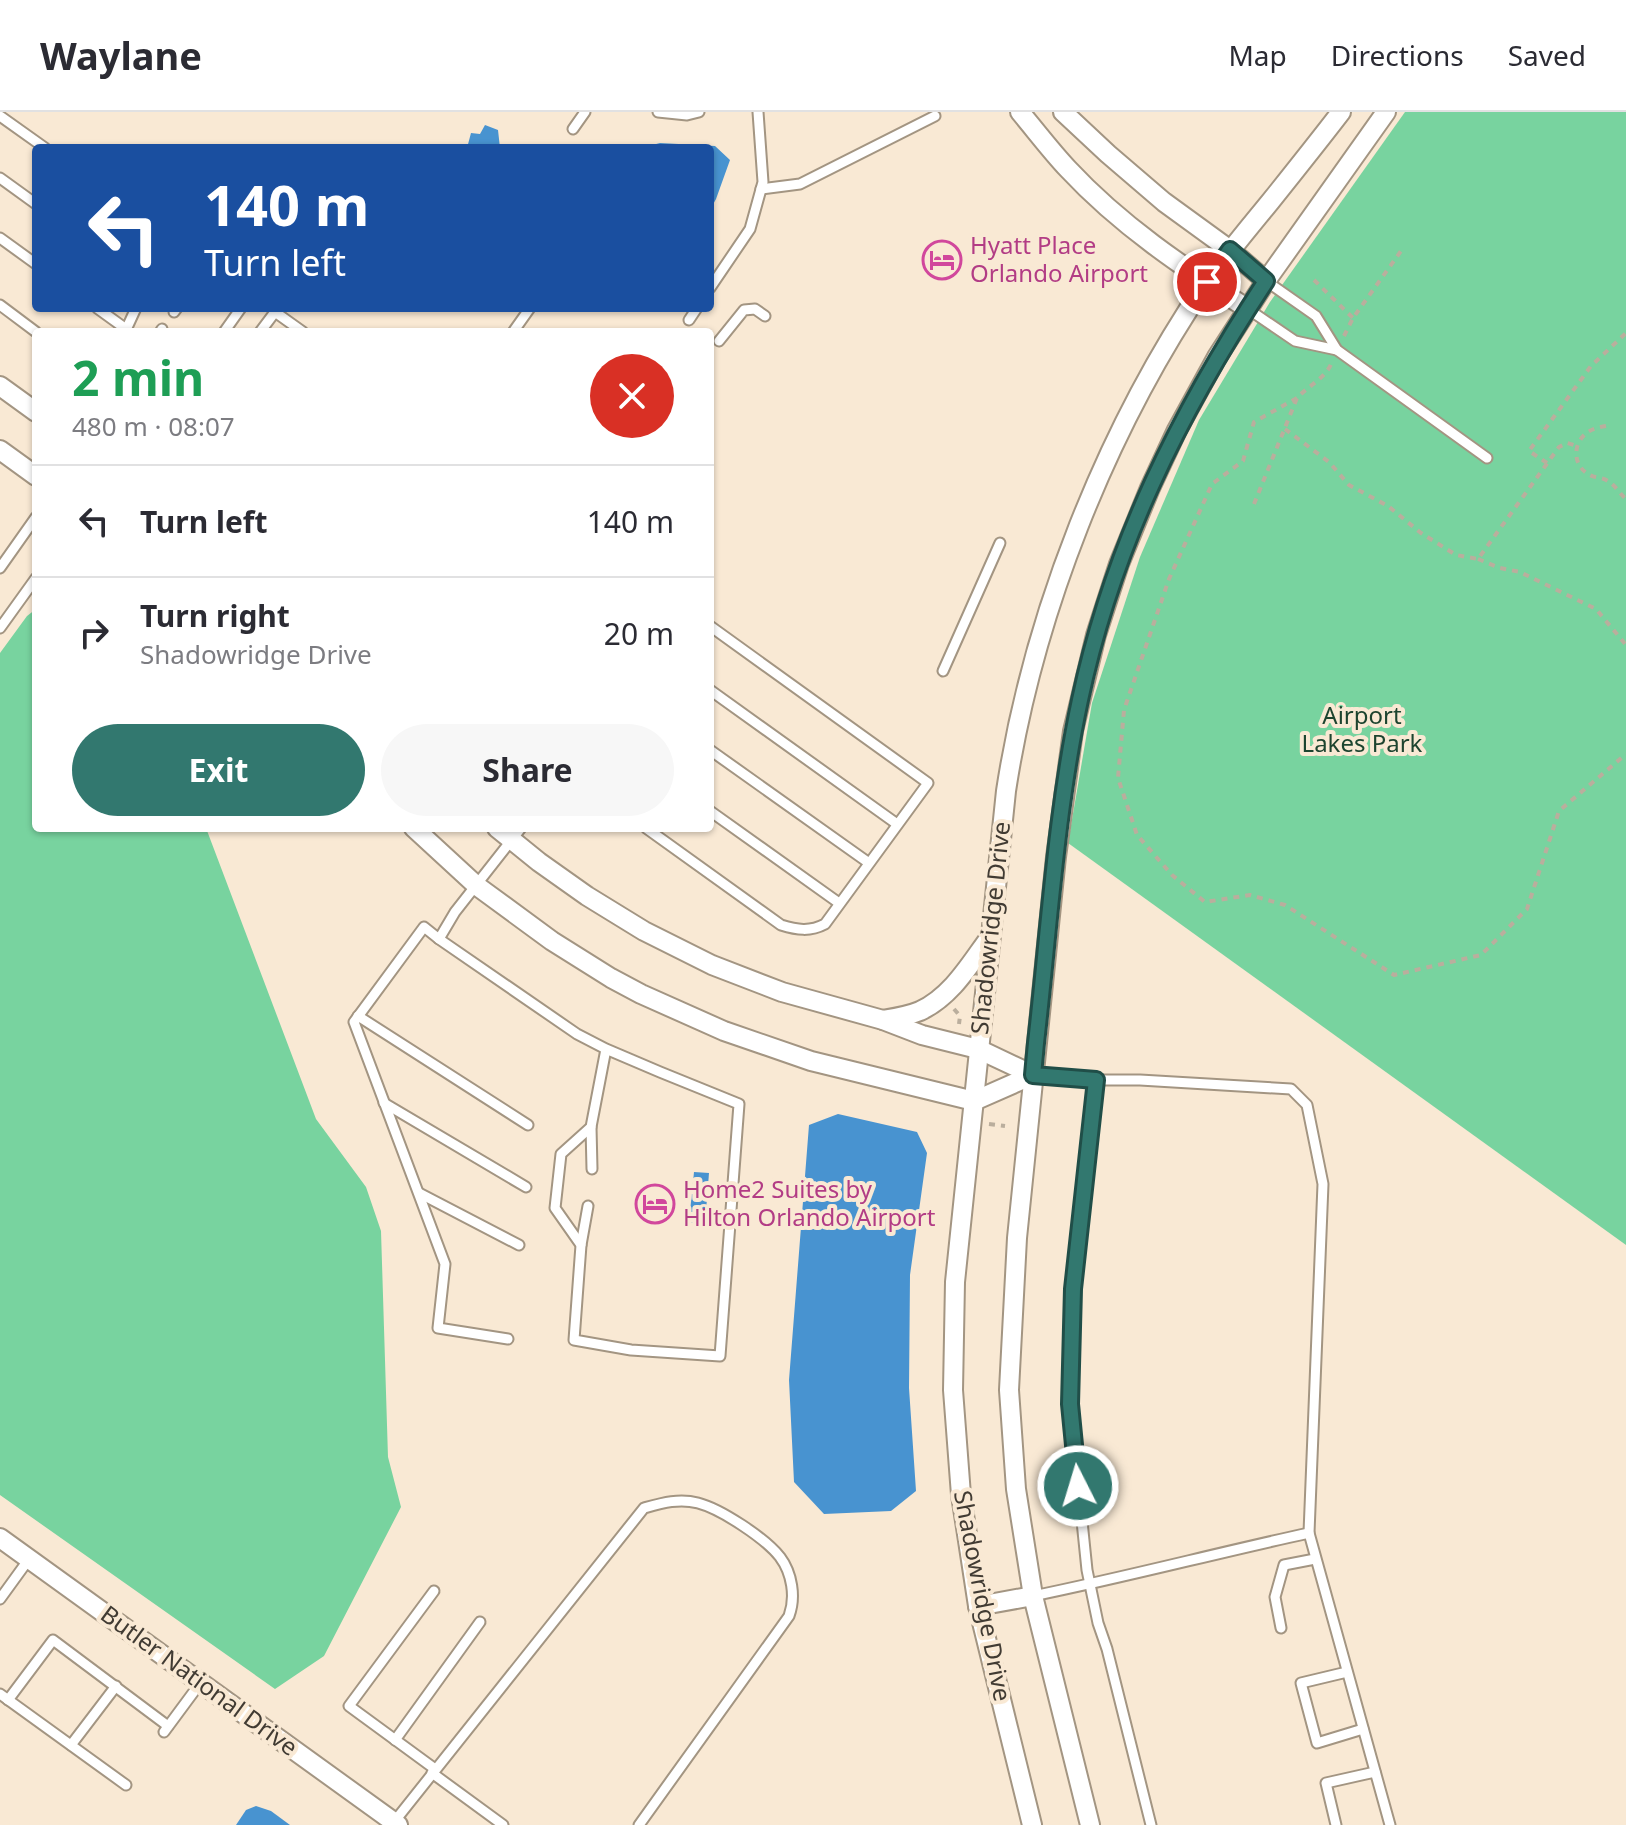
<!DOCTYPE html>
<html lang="en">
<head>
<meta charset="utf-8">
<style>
  :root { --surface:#fff; --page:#f7f7f7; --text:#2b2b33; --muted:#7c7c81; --line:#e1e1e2; --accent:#32786f }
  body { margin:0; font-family:"Noto Sans",sans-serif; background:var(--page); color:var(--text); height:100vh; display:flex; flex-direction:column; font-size:30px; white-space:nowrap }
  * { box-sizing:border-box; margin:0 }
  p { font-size:26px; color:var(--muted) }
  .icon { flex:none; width:44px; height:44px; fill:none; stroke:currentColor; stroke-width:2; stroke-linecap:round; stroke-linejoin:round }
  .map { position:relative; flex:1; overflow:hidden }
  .sheet { position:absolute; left:32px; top:216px; width:682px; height:504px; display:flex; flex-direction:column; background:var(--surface); border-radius:8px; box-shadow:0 2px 6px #0004 }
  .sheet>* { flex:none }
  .guide { position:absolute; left:32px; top:32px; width:682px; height:168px; border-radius:8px; box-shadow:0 2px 6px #0004; background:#1a4fa0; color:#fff; overflow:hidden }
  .pin { position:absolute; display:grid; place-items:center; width:68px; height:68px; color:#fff; margin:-34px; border:4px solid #fff; border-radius:50%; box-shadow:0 2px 8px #0007 }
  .me { position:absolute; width:88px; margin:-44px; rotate:355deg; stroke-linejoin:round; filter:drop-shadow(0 0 6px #0008) }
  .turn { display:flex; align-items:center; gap:28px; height:168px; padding:0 40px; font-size:36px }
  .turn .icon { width:104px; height:104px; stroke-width:2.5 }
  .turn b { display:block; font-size:56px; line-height:68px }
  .round { display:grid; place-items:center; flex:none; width:84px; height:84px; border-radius:42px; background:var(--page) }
  .head { display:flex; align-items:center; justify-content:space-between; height:136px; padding:0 40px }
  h1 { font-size:48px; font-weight:700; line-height:60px; color:#1e9e55 }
  .primary-button { display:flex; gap:16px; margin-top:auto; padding:16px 40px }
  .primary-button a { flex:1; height:92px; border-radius:48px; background:var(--accent); color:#fff; font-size:32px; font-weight:700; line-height:92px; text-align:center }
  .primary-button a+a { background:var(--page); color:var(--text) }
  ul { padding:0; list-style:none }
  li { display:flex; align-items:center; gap:24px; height:112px; padding:0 40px; border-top:2px solid var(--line) }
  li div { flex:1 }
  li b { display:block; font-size:30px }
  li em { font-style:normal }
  header { display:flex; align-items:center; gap:48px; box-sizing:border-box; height:112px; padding:0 40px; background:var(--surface); border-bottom:2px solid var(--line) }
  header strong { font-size:38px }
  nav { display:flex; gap:44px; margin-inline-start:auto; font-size:28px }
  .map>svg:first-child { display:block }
</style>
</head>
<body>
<header>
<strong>Waylane</strong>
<nav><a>Map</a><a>Directions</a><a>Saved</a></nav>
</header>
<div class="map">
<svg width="1626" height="1713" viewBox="0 0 1626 1713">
  <rect width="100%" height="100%" fill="#f9e9d4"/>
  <g fill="#78d39f">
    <polygon points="1405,0 1626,0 1626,1133 1068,731 1092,591 1140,445 1199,308 1270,190"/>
    <polygon points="36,497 36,716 206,716 316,1007 366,1075 381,1119 388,1345 401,1395 324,1544 275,1577 0,1383 0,541 27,504"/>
  </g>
  <g fill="#4893d0">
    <polygon points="485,13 498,18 500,36 467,36 471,21 480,22"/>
    <polygon points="660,31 715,34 730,48 716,87 710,98 710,36 641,36"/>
    <polygon points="838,1002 917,1020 927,1041 910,1163 909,1276 916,1379 891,1399 824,1402 794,1370 789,1268 809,1013"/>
    <polygon points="694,1060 709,1061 705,1112 689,1110"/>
    <polygon points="256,1694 271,1699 290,1713 236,1713 246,1698"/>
  </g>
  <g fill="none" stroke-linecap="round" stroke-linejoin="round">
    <defs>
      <g id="lane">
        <polyline points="658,0 687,3 699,0"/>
        <polyline points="0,4 45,36"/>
        <polyline points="573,17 585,0"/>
        <polyline points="0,66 36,92"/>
        <polyline points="761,77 800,72 935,4"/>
        <polyline points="0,126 36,152"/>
        <polyline points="1266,169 1316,204 1337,238 1487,346"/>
        <polyline points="710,176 750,117 763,70 758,0"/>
        <polyline points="0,193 36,220"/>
        <polyline points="97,196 126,217"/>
        <polyline points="1248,197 1295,229 1337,238"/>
        <polyline points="174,200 177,196"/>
        <polyline points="689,208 697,196"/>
        <polyline points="125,220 136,196"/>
        <polyline points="160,220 162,217"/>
        <polyline points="224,220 241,196"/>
        <polyline points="260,220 275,200 303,220"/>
        <polyline points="513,220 530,196"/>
        <polyline points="719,229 744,198 755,197 765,204"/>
        <polyline points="0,456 36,405"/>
        <polyline points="0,516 36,466"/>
        <polyline points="943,559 1000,431"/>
        <polyline points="710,578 897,712"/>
        <polyline points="710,638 869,751"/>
        <polyline points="710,699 839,791"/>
        <polyline points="521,716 455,800 439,827 577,922 606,937 660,960 739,992 720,1244 631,1238 574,1228 581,1133 555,1096 561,1042 591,1015 606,937"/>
        <path d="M646 716 781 813C797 818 810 820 825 812L928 671 710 514"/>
        <polyline points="439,827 424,815 354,910 445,1152 438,1216 508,1227"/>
        <polyline points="358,904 528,1013"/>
        <polyline points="1033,963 1096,968 1140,968 1291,977 1307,993 1323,1072 1309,1421 1390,1713"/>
        <polyline points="1096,968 1073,1177 1070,1292 1087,1458 1098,1511 1107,1537 1151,1713"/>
        <polyline points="384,991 526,1075"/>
        <polyline points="591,1015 592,1057"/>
        <polyline points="419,1081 519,1133"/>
        <polyline points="581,1133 588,1094"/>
        <polyline points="434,1479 349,1594 435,1657"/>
        <path d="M1033 1484C1126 1465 1217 1441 1309 1421"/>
        <polyline points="0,1487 29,1447"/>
        <polyline points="1281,1516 1275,1485 1284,1453 1315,1447"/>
        <polyline points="1347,1560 1301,1571 1317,1631 1363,1617"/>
        <polyline points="0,1582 126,1673"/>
        <polyline points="8,1588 53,1528 168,1614"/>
        <polyline points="164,1620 201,1570"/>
        <polyline points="395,1628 480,1510"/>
        <polyline points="71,1633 116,1574"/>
        <polyline points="432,1661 503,1713"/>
        <path d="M394 1710 644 1396C662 1391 679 1386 698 1391 721 1397 765 1426 780 1445 792 1461 796 1485 789 1504L639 1713"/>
        <polyline points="1336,1713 1326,1671 1375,1660"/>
      </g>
      <g id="street">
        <path d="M1020 0C1036 19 1051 39 1068 57 1120 113 1184 156 1248 197"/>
        <polyline points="1063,0 1108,42 1164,90 1230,138 1266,169"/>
        <polyline points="0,274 36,300"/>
        <polyline points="0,338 36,364"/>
        <polyline points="414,716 477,774 552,829 611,866 641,882 724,919 811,949 974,989 1033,963"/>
        <polyline points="497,716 539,750 587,784 644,819 712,853 782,880 883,908 922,923 978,937 1033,963"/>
        <path d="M883 908C895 906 908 904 920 899 952 884 970 852 990 825"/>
        <polyline points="0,1426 398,1713"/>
        <polyline points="978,1494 1033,1484"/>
        <path d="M1032 1713 978 1494 961 1383 953 1278 955 1170 1006 679C1033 503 1106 318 1206 171 1226 143 1248 117 1270 90 1294 60 1318 30 1341 0"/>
        <polyline points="1090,1713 1033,1484 1016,1377 1009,1278 1017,1126 1056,745 1073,619 1096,523 1119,452 1150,376 1177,318 1217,245 1266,169 1386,0"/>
      </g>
    </defs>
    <use href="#lane" stroke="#a39582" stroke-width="13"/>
    <use href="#street" stroke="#a39582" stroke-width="22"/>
    <g stroke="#baae9d" stroke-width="4" stroke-dasharray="6 6" stroke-linecap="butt">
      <polyline points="1314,168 1353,206"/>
      <polyline points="1344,224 1353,206 1401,139"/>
      <polyline points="1297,286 1254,310 1243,349 1212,372 1169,467 1124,598 1118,666 1137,723 1172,763 1205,790 1250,783 1285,793 1394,863 1481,843 1527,797 1559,699 1626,642"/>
      <path d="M1606 314C1594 316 1585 319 1579 330 1573 342 1577 357 1590 363 1595 366 1602 365 1608 369 1615 373 1620 382 1626 387"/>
      <polyline points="1285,317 1329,350 1349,373 1388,394 1421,421 1456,443 1478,447 1559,335 1567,331 1577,334"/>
      <polyline points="1547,351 1529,339 1591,254 1626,221"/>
      <path d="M1254 392 1297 286C1309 273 1326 266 1332 250"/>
      <polyline points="1478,447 1500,456 1520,460 1596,497 1626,533"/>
      <polyline points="954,897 960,904 959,912"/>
      <polyline points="989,1012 1005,1014"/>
    </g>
    <use href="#lane" stroke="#fff" stroke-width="9"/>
    <use href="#street" stroke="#fff" stroke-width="18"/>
  </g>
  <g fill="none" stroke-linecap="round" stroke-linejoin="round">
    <defs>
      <path id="route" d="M1078 1374 1070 1292 1073 1177 1096 968 1033 963 1036 931C1049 818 1056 700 1080 588 1113 433 1180 300 1266 169L1230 138 1207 170"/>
    </defs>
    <use href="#route" stroke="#204e48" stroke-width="20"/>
    <use href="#route" stroke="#32786f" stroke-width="14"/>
  </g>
  <defs>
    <symbol id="hotel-ring" viewBox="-11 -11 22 22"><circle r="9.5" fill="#f9e9d4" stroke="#d1479c" stroke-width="1.5"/><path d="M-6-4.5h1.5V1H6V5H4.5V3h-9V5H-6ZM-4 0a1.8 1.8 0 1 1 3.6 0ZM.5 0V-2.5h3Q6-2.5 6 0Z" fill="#d1479c"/></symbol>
  </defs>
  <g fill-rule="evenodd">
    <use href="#hotel-ring" x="920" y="126" width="44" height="44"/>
    <use href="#hotel-ring" x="633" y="1070" width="44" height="44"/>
  </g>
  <g text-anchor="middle" stroke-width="8" stroke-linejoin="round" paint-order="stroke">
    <g font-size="24" fill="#b23c85" stroke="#f9e9d4" text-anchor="start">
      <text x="970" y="142">Hyatt Place<tspan x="970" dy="28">Orlando Airport</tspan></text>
      <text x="683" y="1086">Home2 Suites by<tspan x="683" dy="28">Hilton Orlando Airport</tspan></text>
    </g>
    <g font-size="24" fill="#1d442f" stroke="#f9e9d4">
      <text x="1362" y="612">Airport<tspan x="1362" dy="28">Lakes Park</tspan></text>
    </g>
    <g font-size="24" fill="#413b33" stroke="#f9e9d4">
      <text transform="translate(991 816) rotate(-84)" y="8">Shadowridge Drive</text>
      <text transform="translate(982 1484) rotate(79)" y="8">Shadowridge Drive</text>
      <text transform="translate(199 1569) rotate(36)" y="8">Butler National Drive</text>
    </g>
  </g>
</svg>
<div class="pin" style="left:1207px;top:170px;background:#d93025"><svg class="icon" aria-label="arrive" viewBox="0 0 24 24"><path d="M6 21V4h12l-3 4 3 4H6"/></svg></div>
<svg class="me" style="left:1078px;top:1374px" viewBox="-20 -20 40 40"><circle r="17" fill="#32786f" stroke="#fff" stroke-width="3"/><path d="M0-11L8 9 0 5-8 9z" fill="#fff"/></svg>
<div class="guide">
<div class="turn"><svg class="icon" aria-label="left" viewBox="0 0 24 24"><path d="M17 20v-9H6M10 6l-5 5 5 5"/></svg><div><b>140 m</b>Turn left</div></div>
</div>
<section class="sheet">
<div class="head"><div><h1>2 min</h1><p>480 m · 08:07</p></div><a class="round" style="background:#d93025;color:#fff"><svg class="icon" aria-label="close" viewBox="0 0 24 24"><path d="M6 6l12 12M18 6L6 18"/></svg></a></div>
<ul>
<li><svg class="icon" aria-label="left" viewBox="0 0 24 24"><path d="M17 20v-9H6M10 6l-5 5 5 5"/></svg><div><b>Turn left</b></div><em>140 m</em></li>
<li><svg class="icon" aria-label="right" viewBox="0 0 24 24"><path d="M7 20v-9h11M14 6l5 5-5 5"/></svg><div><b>Turn right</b><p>Shadowridge Drive</p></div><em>20 m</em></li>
</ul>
<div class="primary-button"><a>Exit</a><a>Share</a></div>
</section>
</div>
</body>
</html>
